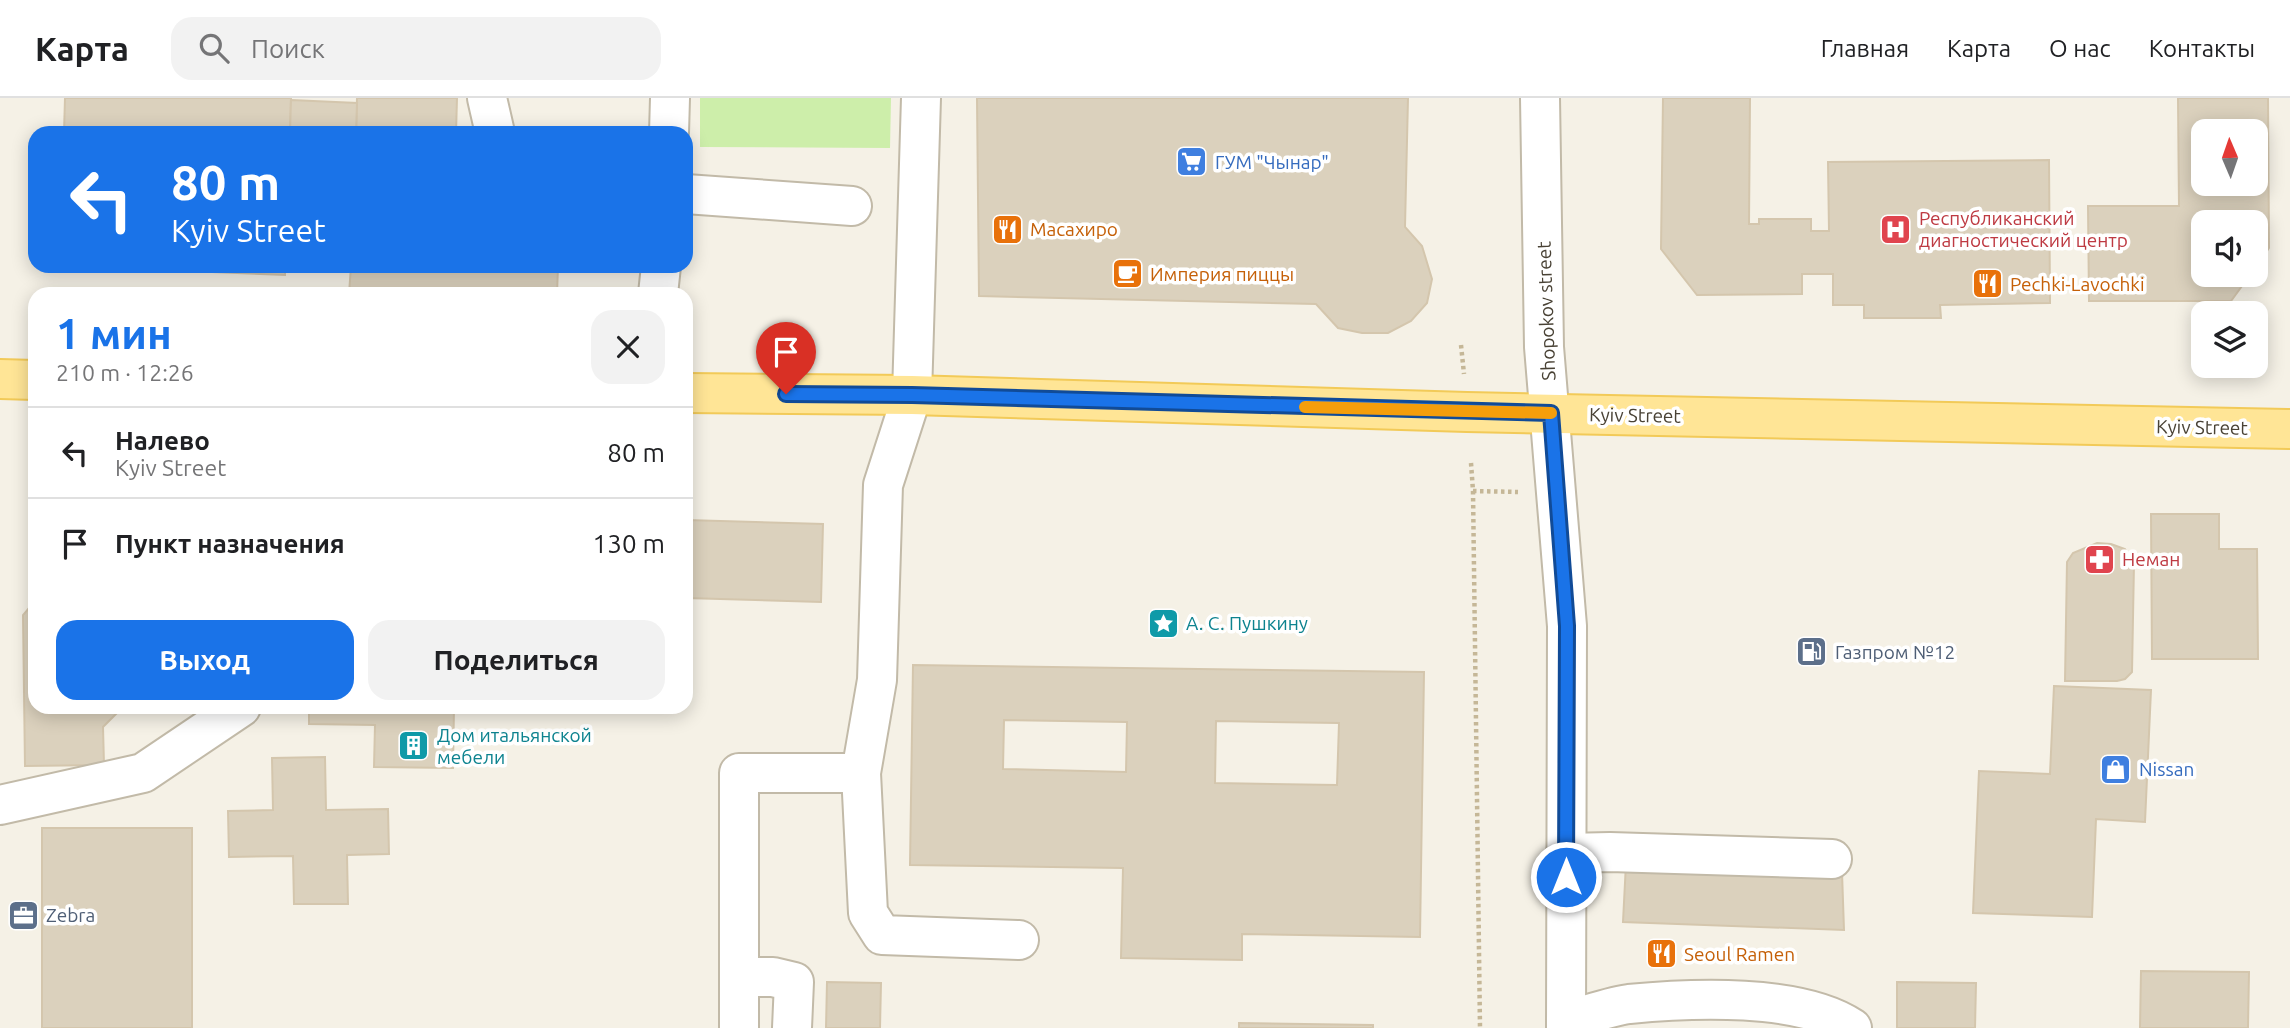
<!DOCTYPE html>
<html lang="ru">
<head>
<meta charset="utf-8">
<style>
  :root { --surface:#fff; --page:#f2f2f2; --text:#202124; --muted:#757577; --line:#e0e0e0; --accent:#1a73e8 }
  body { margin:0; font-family:Ubuntu,sans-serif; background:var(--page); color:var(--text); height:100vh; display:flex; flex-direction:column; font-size:26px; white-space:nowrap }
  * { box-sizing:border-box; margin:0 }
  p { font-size:23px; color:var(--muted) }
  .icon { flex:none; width:38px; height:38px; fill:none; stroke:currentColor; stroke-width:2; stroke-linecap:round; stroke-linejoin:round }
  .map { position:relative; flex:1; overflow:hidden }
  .details { position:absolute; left:28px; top:189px; width:665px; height:427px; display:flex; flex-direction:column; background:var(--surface); border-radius:21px; box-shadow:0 4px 18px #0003 }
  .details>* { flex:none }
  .banner { position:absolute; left:28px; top:28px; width:665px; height:147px; border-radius:21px; box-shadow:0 4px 18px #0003; background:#1a73e8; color:#fff; overflow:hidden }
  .needle { width:46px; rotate:358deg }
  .fabs { position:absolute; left:2191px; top:21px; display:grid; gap:14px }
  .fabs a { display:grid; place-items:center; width:77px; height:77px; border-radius:14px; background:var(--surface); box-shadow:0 4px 18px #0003; font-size:35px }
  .pin { position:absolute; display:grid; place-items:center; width:60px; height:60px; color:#fff; margin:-72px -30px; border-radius:50% 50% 50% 0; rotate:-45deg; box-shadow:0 0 7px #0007 }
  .pin .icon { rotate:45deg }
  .me { position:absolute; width:77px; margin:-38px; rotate:0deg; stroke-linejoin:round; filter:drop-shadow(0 0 5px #0008) }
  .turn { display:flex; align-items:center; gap:24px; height:147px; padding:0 28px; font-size:32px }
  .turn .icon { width:91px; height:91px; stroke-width:2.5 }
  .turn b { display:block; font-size:49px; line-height:60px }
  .round { display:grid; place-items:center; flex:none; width:74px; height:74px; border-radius:21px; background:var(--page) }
  .headline { display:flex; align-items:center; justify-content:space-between; height:119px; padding:0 28px }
  h1 { font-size:42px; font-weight:700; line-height:52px; color:var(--accent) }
  .cta { display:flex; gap:14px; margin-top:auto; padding:14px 28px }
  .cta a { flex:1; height:80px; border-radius:21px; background:var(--accent); color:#fff; font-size:28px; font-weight:700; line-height:80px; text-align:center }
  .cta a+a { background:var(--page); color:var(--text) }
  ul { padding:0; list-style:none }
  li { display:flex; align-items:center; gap:21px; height:91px; padding:0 28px; border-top:2px solid var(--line) }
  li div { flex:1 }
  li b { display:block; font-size:26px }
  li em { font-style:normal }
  header { display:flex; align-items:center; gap:42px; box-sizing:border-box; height:98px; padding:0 35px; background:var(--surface); border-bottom:2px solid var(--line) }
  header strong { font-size:33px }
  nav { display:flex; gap:38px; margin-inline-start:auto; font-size:24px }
  .search { width:490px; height:63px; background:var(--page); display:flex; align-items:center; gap:18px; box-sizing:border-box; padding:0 24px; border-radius:21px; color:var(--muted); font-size:26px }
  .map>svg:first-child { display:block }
</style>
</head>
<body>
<header>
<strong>Карта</strong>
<div class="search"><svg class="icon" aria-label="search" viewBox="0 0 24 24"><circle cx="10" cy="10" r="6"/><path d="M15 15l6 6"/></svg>Поиск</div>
<nav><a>Главная</a><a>Карта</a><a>О нас</a><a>Контакты</a></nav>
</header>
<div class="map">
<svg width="2290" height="930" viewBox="0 0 2290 930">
  <rect width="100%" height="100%" fill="#f5f1e6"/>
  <polygon fill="#cdeeaa" points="700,0 891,0 890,50 700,49"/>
  <g fill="#dbd1bd" stroke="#d4c6ad" stroke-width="2" fill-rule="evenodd">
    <polygon points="65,0 291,0 290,35 64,35"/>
    <polygon points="357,0 457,0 456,35 356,35"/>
    <polygon points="977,0 1408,0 1405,129 1422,148 1432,181 1427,205 1411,223 1388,235 1362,235 1338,230 1316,206 979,198"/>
    <polygon points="1663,0 1750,0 1749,126 1759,126 1759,121 1811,121 1811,133 1829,133 1828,64 2049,62 2050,205 1940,207 1941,220 1864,220 1864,207 1833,207 1833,176 1802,176 1802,196 1697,197 1661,151"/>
    <path d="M2178 0H2268L2269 150 2256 169V124H2203V177H2250L2231 203H2089L2088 108H2179ZM2203 33H2256V86H2203Z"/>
    <polygon points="291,2 357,5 356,35 290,35"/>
    <polygon points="59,168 285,168 285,177"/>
    <polygon points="351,168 558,168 557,196 349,196"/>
    <polygon points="2151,416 2219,416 2219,451 2257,451 2258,561 2152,561"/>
    <polygon points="686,422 823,426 821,504 686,500"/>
    <polygon points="2097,445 2111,446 2125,451 2134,465 2132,574 2125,581 2117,583 2065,583 2067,464 2073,455"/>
    <polygon points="35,503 35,609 123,609 103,629 104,667 25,668 23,517"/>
    <path d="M913 567 1424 574 1420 839 1242 836V862L1121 860 1123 770 910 767ZM1004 622 1127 624 1126 674 1003 671ZM1216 623 1339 625 1337 687 1215 685Z"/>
    <polygon points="2054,588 2151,592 2145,724 2096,721 2092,819 1973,815 1979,673 2050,676"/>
    <polygon points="309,609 454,609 453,670 374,669 375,627 309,626"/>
    <polygon points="325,659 326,712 388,711 389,756 347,757 348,806 294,806 293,758 229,759 228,713 273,712 272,660"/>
    <rect x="42" y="730" width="150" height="200"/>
    <polygon points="1626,765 1842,774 1844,832 1623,824"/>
    <polygon points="2141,873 2249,874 2248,930 2140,930"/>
    <polygon points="827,884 881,885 880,930 826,930"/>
    <polygon points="1897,884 1976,885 1975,930 1897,930"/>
    <polygon points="1239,925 1373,927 1373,930 1239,930"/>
  </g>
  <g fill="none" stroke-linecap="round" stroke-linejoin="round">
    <defs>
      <g id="minor">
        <polyline points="487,0 495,35"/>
        <polyline points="921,0 912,297 883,387 877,582 861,675 868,815 882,837 1019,842"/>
        <polyline points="1540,0 1544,249 1567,528 1566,930"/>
        <polyline points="669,35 670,0"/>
        <polyline points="686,96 852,108"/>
        <polyline points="658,196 661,168"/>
        <polyline points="0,707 143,675 241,609"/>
        <polyline points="1566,755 1610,754 1832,761"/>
        <polyline points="739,879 773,879 794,884 792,930"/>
        <path d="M1566 923C1586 917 1608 909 1629 906 1691 900 1800 895 1852 930"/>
        <polyline points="739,930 739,675 861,675"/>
      </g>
      <g id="major">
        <polyline points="0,281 35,282"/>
        <polyline points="686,295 912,297 1467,314 2290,331"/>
      </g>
    </defs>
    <use href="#minor" stroke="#c2baa8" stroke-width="42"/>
    <use href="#major" stroke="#f2ca58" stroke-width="42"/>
    <g stroke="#c5b797" stroke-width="4.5" stroke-dasharray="3.5 3.5" stroke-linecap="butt">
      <polyline points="1461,247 1464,276"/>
      <polyline points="1471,365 1473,393 1480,930"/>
      <polyline points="1473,393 1518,394"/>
    </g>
    <use href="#minor" stroke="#fff" stroke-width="38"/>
    <use href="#major" stroke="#ffe596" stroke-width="38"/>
  </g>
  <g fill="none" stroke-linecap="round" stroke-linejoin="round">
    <defs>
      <polyline id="route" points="786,296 912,297 1551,315 1567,528 1566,779"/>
    </defs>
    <use href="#route" stroke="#114b97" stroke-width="18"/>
    <use href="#route" stroke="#1a73e8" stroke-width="12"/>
    <polyline stroke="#f59e0b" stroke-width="12" points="1305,309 1551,315"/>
  </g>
  <defs>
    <symbol id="supermarket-square" viewBox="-11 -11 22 22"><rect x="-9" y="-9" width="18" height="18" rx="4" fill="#3f7fe0" stroke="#fff"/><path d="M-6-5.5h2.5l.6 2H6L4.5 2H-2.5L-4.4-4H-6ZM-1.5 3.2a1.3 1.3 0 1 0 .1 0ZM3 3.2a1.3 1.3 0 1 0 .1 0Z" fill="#fff"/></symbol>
    <symbol id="restaurant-square" viewBox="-11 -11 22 22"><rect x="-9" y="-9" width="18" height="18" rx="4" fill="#e8710a" stroke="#fff"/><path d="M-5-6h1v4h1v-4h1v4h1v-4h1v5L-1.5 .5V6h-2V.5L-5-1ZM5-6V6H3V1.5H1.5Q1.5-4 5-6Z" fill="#fff"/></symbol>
    <symbol id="hospital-square" viewBox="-11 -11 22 22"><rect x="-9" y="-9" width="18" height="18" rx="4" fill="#e0444e" stroke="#fff"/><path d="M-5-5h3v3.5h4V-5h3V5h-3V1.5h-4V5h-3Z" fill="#fff"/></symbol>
    <symbol id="cafe-square" viewBox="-11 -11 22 22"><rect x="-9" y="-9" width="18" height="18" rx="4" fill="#e8710a" stroke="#fff"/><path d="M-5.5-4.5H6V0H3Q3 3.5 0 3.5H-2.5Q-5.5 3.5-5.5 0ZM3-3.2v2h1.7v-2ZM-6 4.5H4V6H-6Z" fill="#fff"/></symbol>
    <symbol id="pharmacy-square" viewBox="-11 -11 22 22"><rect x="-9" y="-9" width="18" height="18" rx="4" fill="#e0444e" stroke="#fff"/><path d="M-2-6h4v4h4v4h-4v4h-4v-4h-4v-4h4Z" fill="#fff"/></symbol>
    <symbol id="sight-square" viewBox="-11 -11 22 22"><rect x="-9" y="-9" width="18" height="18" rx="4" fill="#0f9aa8" stroke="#fff"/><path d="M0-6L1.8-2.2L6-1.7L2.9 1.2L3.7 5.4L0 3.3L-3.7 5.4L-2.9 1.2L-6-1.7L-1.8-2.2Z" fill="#fff"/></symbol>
    <symbol id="fuel-square" viewBox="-11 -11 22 22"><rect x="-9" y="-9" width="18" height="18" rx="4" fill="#5c6f8a" stroke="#fff"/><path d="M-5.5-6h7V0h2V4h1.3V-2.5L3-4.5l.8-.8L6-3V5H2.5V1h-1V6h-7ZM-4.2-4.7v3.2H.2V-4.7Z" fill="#fff"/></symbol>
    <symbol id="building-square" viewBox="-11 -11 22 22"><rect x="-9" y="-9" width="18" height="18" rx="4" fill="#0f9aa8" stroke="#fff"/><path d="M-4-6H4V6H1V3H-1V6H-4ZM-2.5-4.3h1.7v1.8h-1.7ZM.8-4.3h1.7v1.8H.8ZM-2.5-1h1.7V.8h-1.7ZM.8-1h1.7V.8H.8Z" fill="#fff"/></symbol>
    <symbol id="shop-square" viewBox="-11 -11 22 22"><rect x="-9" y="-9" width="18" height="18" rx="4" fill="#3f7fe0" stroke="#fff"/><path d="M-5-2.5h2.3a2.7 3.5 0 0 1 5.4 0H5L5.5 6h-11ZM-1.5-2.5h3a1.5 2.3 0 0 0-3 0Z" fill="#fff"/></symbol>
    <symbol id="office-square" viewBox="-11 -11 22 22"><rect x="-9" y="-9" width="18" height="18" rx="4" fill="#5c6f8a" stroke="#fff"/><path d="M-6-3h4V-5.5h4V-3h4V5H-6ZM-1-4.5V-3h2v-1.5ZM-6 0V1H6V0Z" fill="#fff"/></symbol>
  </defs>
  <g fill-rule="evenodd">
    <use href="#supermarket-square" x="1174" y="46" width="35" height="35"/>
    <use href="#restaurant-square" x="990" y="114" width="35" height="35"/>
    <use href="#hospital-square" x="1878" y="114" width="35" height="35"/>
    <use href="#cafe-square" x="1110" y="158" width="35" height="35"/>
    <use href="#restaurant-square" x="1970" y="168" width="35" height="35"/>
    <use href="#pharmacy-square" x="2082" y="444" width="35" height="35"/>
    <use href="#sight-square" x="1146" y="508" width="35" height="35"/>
    <use href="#fuel-square" x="1794" y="536" width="35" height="35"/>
    <use href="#building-square" x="396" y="630" width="35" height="35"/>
    <use href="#shop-square" x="2098" y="654" width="35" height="35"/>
    <use href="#office-square" x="6" y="800" width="35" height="35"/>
    <use href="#restaurant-square" x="1644" y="838" width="35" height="35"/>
  </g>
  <g text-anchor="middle" stroke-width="7" stroke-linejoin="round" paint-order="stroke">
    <g font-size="19" fill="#366cbe" stroke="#fff" text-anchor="start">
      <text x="1215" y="71">ГУМ "Чынар"</text>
      <text x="2139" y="678">Nissan</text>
    </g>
    <g font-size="19" fill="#be3a42" stroke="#fff" text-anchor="start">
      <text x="1919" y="127">Республиканский<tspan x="1919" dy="22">диагностический центр</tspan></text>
      <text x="2122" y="468">Неман</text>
    </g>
    <g font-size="19" fill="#c56008" stroke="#fff" text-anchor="start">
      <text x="1030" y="138">Масахиро</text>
      <text x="1150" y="183">Империя пиццы</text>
      <text x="2010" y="193">Pechki-Lavochki</text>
      <text x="1684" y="863">Seoul Ramen</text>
    </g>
    <g font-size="19" fill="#494235" stroke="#fff">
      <text transform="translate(1546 213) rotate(-92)" y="7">Shopokov street</text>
      <text transform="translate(1635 317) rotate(1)" y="7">Kyiv Street</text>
      <text transform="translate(2202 329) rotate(1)" y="7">Kyiv Street</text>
    </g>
    <g font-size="19" fill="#0d838f" stroke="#fff" text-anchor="start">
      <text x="1186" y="532">А. С. Пушкину</text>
      <text x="437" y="644">Дом итальянской<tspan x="437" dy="22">мебели</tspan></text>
    </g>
    <g font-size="19" fill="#4e5e75" stroke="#fff" text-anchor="start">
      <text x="1835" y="561">Газпром №12</text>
      <text x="46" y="824">Zebra</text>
    </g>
  </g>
</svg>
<div class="fabs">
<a><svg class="needle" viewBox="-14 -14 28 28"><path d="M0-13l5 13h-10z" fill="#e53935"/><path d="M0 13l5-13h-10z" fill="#757577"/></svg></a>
<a><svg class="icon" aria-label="sound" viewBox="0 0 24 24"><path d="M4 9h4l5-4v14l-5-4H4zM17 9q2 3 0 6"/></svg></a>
<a><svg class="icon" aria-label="layers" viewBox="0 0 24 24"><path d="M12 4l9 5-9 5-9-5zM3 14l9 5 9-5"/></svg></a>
</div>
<div class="pin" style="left:786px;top:296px;background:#d93025"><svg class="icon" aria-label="arrive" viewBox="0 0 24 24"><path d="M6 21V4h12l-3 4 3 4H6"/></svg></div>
<svg class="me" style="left:1566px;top:779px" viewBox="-20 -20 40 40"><circle r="17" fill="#1a73e8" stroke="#fff" stroke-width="3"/><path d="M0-11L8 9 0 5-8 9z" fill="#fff"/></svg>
<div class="banner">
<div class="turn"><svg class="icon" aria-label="left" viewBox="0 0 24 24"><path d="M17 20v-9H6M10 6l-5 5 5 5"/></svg><div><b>80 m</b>Kyiv Street</div></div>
</div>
<section class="details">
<div class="headline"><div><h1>1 мин</h1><p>210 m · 12:26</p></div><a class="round"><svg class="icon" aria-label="close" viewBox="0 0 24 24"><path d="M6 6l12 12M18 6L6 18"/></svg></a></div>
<ul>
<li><svg class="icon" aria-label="left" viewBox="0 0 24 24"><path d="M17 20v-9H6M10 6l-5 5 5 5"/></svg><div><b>Налево</b><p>Kyiv Street</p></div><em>80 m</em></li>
<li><svg class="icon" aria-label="arrive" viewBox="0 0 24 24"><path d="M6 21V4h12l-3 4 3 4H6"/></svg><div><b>Пункт назначения</b></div><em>130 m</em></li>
</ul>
<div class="cta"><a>Выход</a><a>Поделиться</a></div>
</section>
</div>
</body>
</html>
